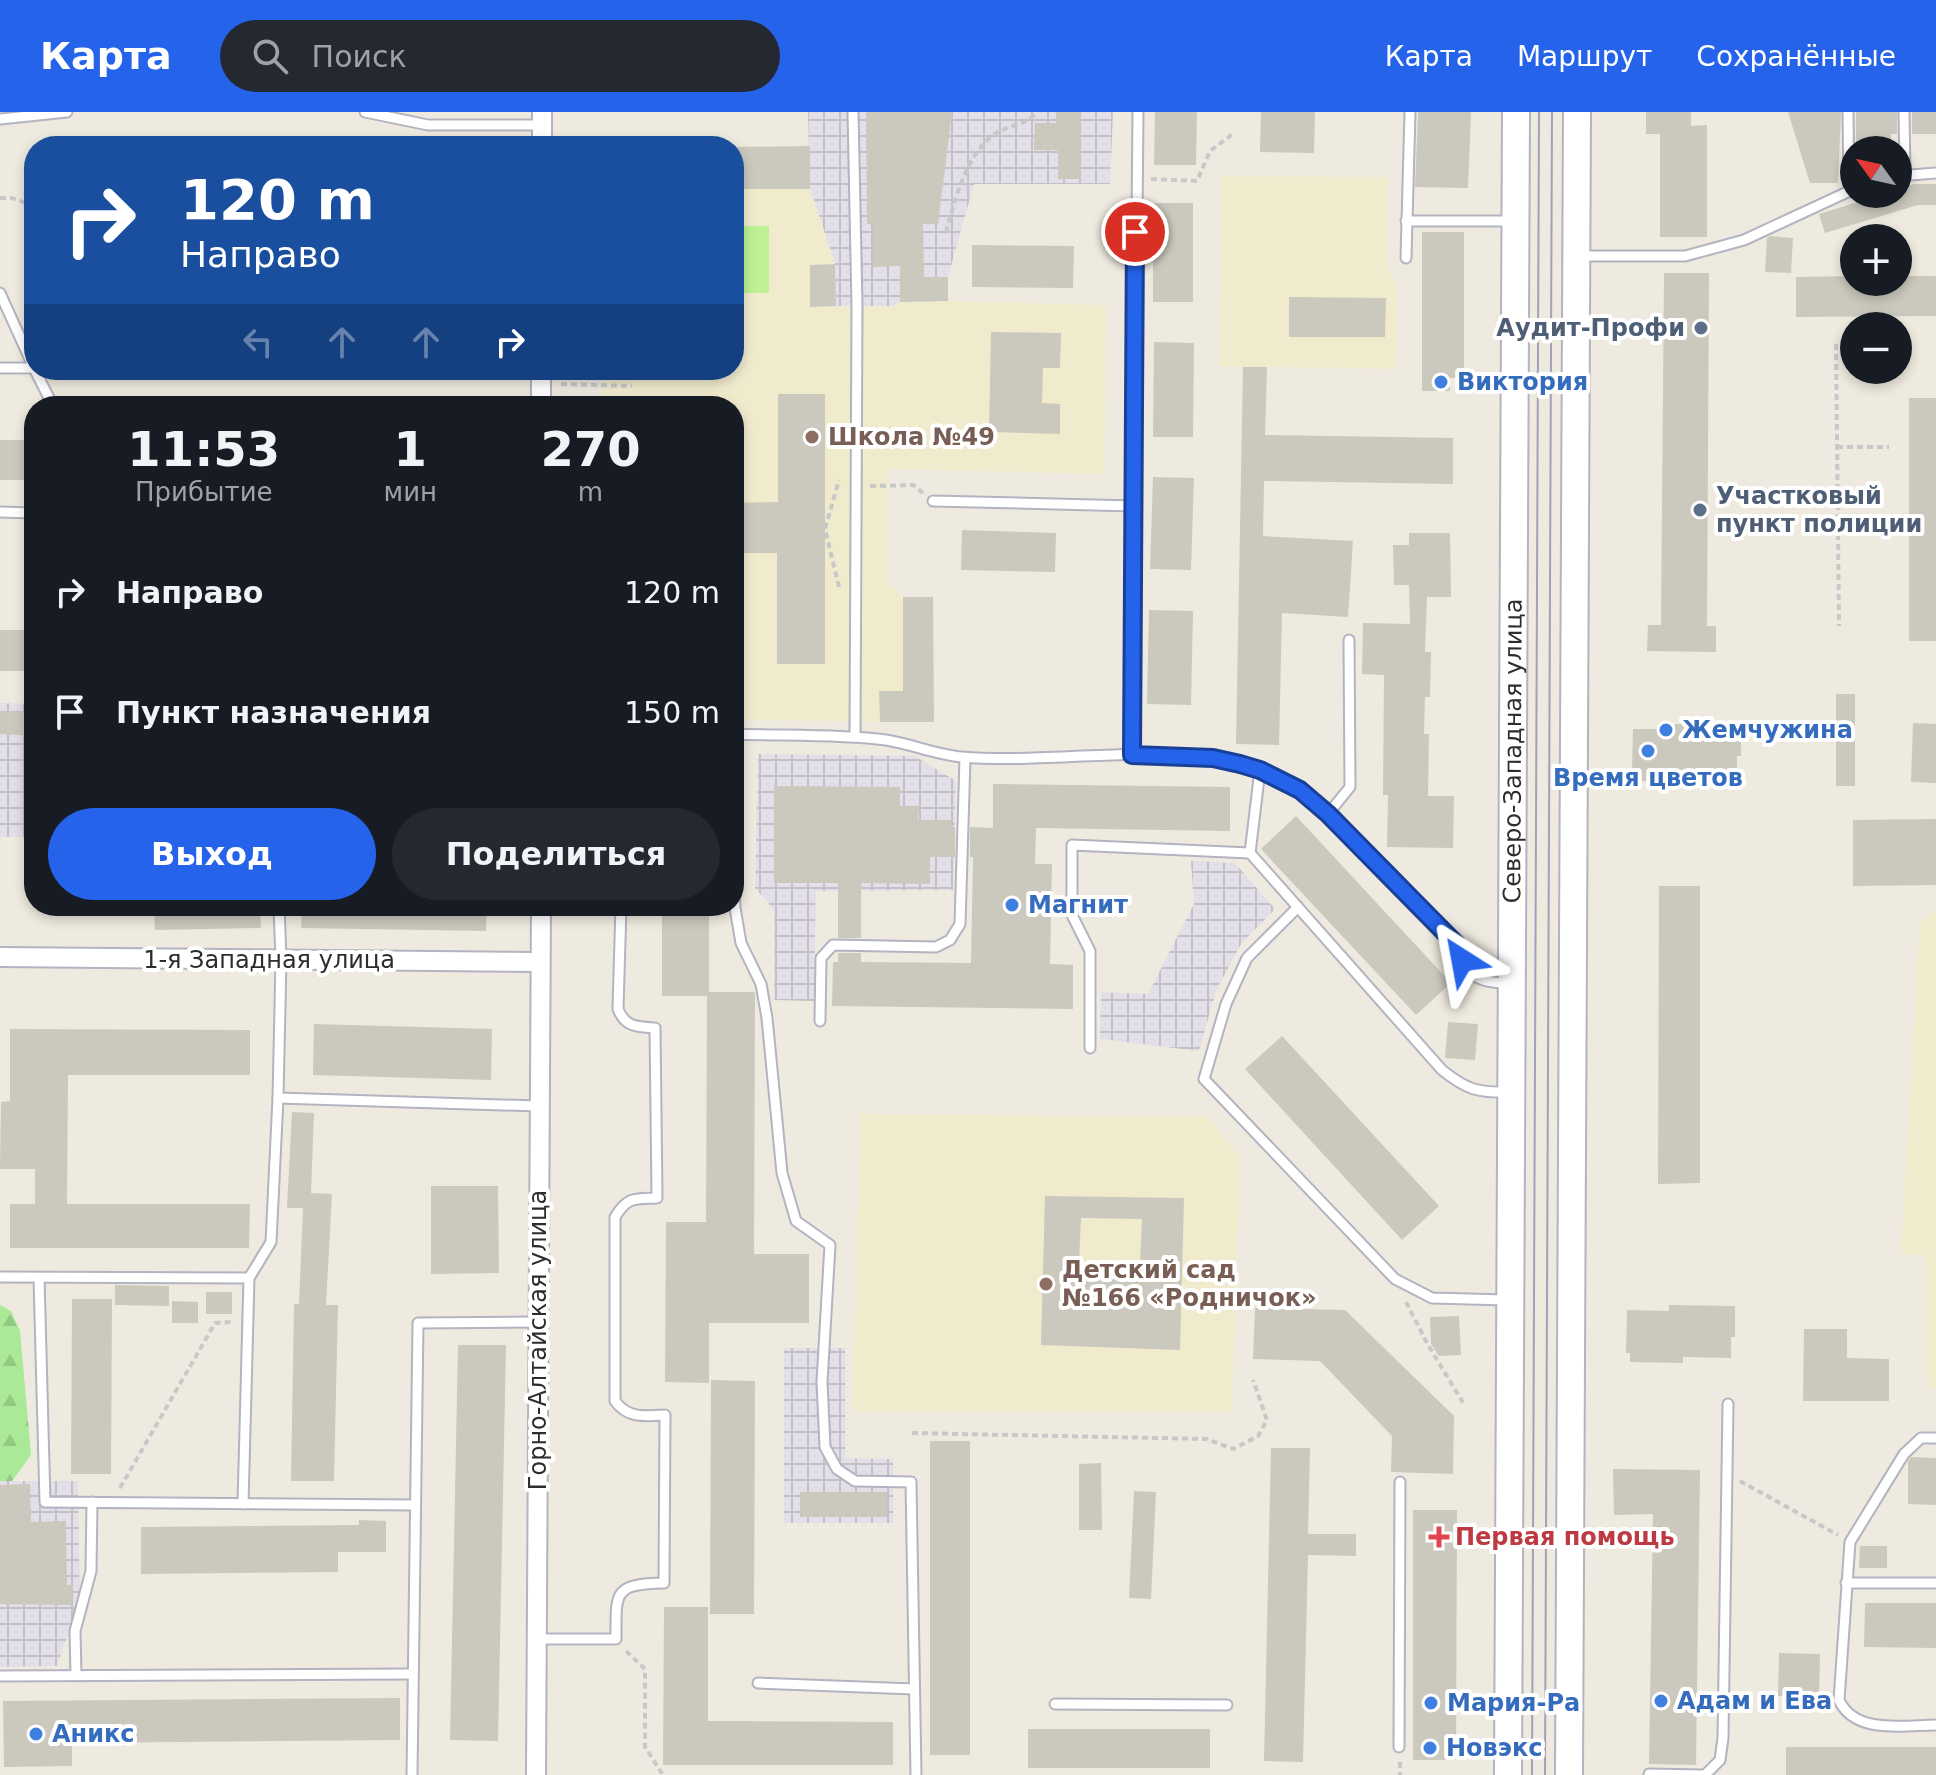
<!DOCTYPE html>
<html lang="ru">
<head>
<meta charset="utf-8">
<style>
  :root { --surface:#171b24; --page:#242831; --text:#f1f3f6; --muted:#9ea1a6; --accent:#2563eb }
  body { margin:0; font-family:"DejaVu Sans",sans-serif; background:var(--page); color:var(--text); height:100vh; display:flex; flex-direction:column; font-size:30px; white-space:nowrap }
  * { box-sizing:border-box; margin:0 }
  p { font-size:26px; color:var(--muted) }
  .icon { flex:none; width:44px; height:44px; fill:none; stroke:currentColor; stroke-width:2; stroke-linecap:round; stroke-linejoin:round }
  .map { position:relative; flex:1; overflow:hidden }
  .details { position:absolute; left:24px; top:284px; width:720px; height:520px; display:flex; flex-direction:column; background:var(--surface); border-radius:32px; box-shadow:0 4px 12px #0003 }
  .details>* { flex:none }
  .hud { position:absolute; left:24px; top:24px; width:720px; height:244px; border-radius:32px; box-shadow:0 4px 12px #0003; background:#1a4fa0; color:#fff; overflow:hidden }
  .needle { width:52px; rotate:303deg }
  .tools { position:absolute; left:1840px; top:24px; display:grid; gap:16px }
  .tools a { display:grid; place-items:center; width:72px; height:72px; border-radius:50%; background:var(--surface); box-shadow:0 4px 12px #0003; font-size:40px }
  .pin { position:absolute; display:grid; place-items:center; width:68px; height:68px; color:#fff; margin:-34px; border:4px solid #fff; border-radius:50%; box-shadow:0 2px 8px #0007 }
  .me { position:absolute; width:88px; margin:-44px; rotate:326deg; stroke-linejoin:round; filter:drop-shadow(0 0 6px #0008) }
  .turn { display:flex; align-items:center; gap:28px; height:168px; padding:0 24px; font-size:36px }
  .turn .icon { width:104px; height:104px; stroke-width:2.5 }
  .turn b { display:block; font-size:56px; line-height:68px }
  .lanes { display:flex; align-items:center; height:76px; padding:0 24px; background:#0003; justify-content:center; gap:40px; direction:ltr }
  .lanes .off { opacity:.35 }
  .eta { display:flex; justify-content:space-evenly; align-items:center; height:136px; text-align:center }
  .eta b { font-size:48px; font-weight:600; line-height:56px }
  .cta { display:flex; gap:16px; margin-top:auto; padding:16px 24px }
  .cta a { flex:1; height:92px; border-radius:48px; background:var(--accent); color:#fff; font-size:32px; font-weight:600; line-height:92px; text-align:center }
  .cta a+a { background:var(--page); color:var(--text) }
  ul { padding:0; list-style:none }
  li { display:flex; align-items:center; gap:24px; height:120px; padding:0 24px }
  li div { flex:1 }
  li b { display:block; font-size:30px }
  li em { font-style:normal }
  header { display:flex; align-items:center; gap:48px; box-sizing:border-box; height:112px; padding:0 40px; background:var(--accent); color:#fff }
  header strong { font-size:38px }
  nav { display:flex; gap:44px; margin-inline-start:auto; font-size:28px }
  .search { width:560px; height:72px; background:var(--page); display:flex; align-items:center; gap:20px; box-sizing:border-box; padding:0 28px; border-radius:44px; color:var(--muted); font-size:30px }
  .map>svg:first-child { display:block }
</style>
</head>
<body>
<header>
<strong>Карта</strong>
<div class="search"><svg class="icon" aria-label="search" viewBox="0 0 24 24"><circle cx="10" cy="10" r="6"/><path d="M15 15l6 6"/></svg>Поиск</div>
<nav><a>Карта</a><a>Маршрут</a><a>Сохранённые</a></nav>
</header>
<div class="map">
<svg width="1936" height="1663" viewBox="0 0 1936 1663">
  <defs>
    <pattern id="industrial-grid" width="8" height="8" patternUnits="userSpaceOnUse" patternTransform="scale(2)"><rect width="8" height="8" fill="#e3dfe8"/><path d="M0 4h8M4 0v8" fill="none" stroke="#c3c0c7"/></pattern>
    <pattern id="forest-firs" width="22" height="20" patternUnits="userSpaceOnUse" patternTransform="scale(2)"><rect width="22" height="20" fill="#a9e998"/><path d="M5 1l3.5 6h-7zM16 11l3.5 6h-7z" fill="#92c883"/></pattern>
  </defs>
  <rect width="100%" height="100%" fill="#efeadf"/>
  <g fill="url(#industrial-grid)">
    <polygon points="808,0 1113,0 1110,72 974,72 948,165 948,189 900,190 893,194 836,194 835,152 810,77"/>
    <polygon points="0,591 34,592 34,725 0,725"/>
    <polygon points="758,642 915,644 956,669 953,778 816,779 814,889 774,888 774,798 755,776"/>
    <polygon points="1191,749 1235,751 1275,797 1241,832 1216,879 1199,939 1100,927 1101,880 1148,882 1194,792"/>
    <polygon points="784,1236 845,1236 845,1346 893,1347 893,1411 784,1411"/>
    <polygon points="0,1369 78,1369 80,1488 57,1554 0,1555"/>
  </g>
  <g fill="#f1ebce">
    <polygon points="1221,64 1387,65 1387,154 1397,176 1396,257 1220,254"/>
    <polygon points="734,77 810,77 835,152 810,153 811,195 893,194 900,190 948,189 1106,193 1105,362 889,357 886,470 903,485 933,485 934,610 734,608 734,294 601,294 601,258 734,258"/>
    <polygon points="1936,799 1936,1275 1927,1275 1926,1143 1901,1142 1920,810"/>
    <polygon points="861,1002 1208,1005 1240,1044 1232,1300 852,1299"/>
  </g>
  <polygon fill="url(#forest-firs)" points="0,1193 11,1199 20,1219 31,1343 12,1369 0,1369"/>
  <rect fill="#bdf193" x="734" y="114" width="35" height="67"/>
  <g fill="#cbc8bd" fill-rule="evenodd">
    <polygon points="866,0 952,0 938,112 923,112 924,165 948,165 948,189 900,190 900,154 873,155 873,112 867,112"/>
    <polygon points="1056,0 1081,0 1081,67 1058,67 1058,38 1034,38 1035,11 1056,11"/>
    <polygon points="1155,0 1197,0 1196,53 1154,53"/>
    <polygon points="1261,0 1315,0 1314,41 1260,40"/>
    <polygon points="1418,0 1471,0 1468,76 1415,75"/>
    <polygon points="1646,0 1691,0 1691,14 1707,13 1707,125 1660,125 1660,22 1646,22"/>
    <polygon points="1788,0 1841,0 1838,71 1810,71"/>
    <polygon points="1856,0 1897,0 1897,22 1891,22 1891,38 1856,38"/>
    <rect x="1912" y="0" width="24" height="22"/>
    <polygon points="810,34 810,77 734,77 734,35"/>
    <polygon points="1914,72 1936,72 1936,93 1918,93 1825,121 1819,102 1883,82 1898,82 1898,77"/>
    <rect x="1153" y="91" width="40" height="99"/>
    <polygon points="1422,120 1464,120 1464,266 1450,266 1450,279 1422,279"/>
    <polygon points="1770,124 1793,126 1791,161 1765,160 1767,126"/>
    <polygon points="972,133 1074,134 1073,176 972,175"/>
    <polygon points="835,152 836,194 810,195 810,153"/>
    <polygon points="1664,161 1709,161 1707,514 1716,514 1716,540 1647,539 1648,513 1661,513"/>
    <polygon points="1854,164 1854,170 1898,170 1898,164 1936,164 1936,204 1796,205 1796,165"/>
    <polygon points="1289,185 1386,186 1385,225 1289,225"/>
    <polygon points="991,220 1061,221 1060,256 1043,256 1042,291 1060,292 1060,322 989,320"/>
    <polygon points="1154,230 1194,231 1193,325 1153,325"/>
    <polygon points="1243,255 1267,255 1265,323 1453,326 1453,372 1264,369 1263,424 1353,429 1348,505 1282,501 1279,633 1236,632"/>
    <polygon points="778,282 825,282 825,552 777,552 777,441 734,441 734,391 778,390"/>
    <rect x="1909" y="286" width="27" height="243"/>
    <rect x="0" y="328" width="34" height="40"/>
    <polygon points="1153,365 1194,366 1191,458 1150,457"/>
    <polygon points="962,418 1056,421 1055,460 961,458"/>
    <polygon points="1409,421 1450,421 1451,485 1427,485 1425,540 1431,540 1430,585 1425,585 1424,622 1429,622 1428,684 1454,684 1453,736 1387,735 1388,683 1383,683 1384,563 1362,562 1363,511 1410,512 1409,473 1394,473 1393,433 1409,433"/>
    <polygon points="903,485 933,485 934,610 880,610 879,579 903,579"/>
    <polygon points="1149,498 1193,499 1191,593 1147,592"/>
    <rect x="0" y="518" width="34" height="41"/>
    <rect x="1836" y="582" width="19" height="92"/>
    <polygon points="0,599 34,601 34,624 0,622"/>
    <polygon points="1913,611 1936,612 1936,671 1911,670"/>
    <polygon points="1675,612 1741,612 1741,644 1737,644 1737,664 1689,664 1689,669 1636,669 1636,660 1632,659 1633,617 1675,617"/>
    <polygon points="993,672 1230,675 1230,719 1036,716 1035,752 1052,752 1050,852 1073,853 1073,897 832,894 833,850 838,850 838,841 861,841 861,850 971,851 973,745 970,745 970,715 993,716"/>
    <polygon points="774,674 900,675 900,694 919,694 918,708 951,708 951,715 955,715 955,745 930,745 930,772 861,771 861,826 838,826 838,771 774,771"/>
    <polygon points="1296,704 1451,871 1416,903 1261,737"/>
    <polygon points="1936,707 1936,773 1853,774 1853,708"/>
    <polygon points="1659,774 1700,774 1700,1071 1658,1072"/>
    <polygon points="154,794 260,794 261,816 155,818"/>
    <polygon points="302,794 487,794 486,819 301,816"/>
    <polygon points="662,794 709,794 709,880 755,880 754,1142 809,1142 809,1211 709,1211 709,1271 665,1270 666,1110 706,1110 707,884 662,884"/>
    <polygon points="1448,910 1478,912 1475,948 1445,946"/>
    <polygon points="314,912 492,917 491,968 313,963"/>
    <polygon points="10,917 250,918 250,963 68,963 67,1092 250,1092 249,1136 10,1136 10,1092 35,1092 35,1057 0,1057 1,990 10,989"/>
    <polygon points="1282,924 1439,1094 1402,1128 1245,957"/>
    <polygon points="292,1000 314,1001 311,1081 332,1082 326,1193 338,1193 334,1369 291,1369 294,1192 299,1192 303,1096 287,1096"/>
    <polygon points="431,1074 498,1074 499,1161 431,1162"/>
    <path d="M1045 1084 1184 1086 1180 1238 1041 1233ZM1081 1106 1142 1107 1140 1152 1079 1151Z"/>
    <polygon points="115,1173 169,1174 169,1194 115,1193"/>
    <rect x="206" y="1180" width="26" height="22"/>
    <polygon points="72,1187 112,1187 111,1362 71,1362"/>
    <polygon points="172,1189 198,1190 198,1211 172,1211"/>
    <polygon points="1669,1193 1735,1194 1735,1225 1731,1225 1731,1246 1683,1245 1683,1251 1630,1250 1630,1241 1626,1241 1627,1198 1669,1199"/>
    <polygon points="1255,1196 1345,1198 1454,1304 1453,1362 1391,1360 1392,1324 1320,1249 1253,1247"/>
    <polygon points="1459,1204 1461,1243 1439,1244 1431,1232 1430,1205"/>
    <polygon points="1804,1217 1847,1217 1847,1246 1889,1247 1889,1289 1803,1289"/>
    <polygon points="458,1233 506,1233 498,1629 450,1628"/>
    <polygon points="711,1268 755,1269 754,1502 710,1502"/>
    <rect x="930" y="1329" width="40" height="314"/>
    <polygon points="1271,1336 1310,1336 1308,1422 1356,1422 1356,1444 1308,1443 1303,1650 1264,1649"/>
    <polygon points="1911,1345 1936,1346 1936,1393 1908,1392 1908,1349"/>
    <polygon points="1101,1351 1102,1418 1079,1418 1079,1352"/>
    <polygon points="1613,1357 1700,1358 1696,1653 1649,1652 1653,1402 1614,1403"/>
    <polygon points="30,1372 31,1410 66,1409 67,1473 73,1473 72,1493 0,1492 0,1373"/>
    <polygon points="1134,1379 1156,1380 1151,1487 1129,1486"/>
    <rect x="800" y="1380" width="87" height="25"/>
    <polygon points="1413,1398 1457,1398 1456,1648 1413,1648"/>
    <polygon points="359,1408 386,1409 386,1440 338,1440 338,1460 141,1462 141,1415 359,1413"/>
    <polygon points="1860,1434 1887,1434 1887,1456 1859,1456"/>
    <polygon points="1865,1491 1936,1491 1936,1536 1864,1535"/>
    <polygon points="664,1495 708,1495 708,1609 893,1610 893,1653 663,1653"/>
    <polygon points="1779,1541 1820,1542 1819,1585 1778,1584"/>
    <polygon points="400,1586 400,1628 72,1631 72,1654 4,1655 3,1589"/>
    <rect x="1028" y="1617" width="182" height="39"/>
    <rect x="1786" y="1635" width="150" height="28"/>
  </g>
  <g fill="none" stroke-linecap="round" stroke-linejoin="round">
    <defs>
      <g id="lane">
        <polyline points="365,0 428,13 542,13"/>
        <polyline points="853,0 857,194 855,625"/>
        <polyline points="1848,0 1849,79"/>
        <polyline points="1904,0 1905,62"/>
        <polyline points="0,7 67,0"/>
        <polyline points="1898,64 1936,61"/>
        <polyline points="1406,109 1511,109"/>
        <polyline points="1579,144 1685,144 1744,128 1854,77"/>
        <polyline points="1406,146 1410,0"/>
        <polyline points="0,181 34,256"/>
        <polyline points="0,256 34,256"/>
        <polyline points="35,258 53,294"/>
        <polyline points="213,258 293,258"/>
        <polyline points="933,389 1134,394"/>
        <polyline points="0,400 34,401"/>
        <path d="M734 622C784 624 836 622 886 628 912 632 936 643 962 645 1073 654 1195 619 1297 676 1318 688 1337 712 1355 729 1389 764 1423 798 1457 833 1467 864 1476 871 1508 871"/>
        <polyline points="1132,643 1138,0"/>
        <polyline points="1328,702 1350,675 1349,528"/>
        <path d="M1250 741 1442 958C1467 978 1478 981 1510 980"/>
        <polyline points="734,768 735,796 741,831 761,872 767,906 782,1061 796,1109 830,1133 822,1270 825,1335 837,1357 855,1369 911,1370 916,1663"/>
        <polyline points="1298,795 1247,846 1226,892 1204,967 1395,1167 1432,1186 1506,1188"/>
        <polyline points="820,909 821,846 833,833 936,835 950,828 960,812 965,646"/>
        <polyline points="1090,936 1090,839 1072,803 1072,733 1250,741 1260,658"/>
        <polyline points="278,986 538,994"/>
        <polyline points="0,1165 249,1166"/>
        <polyline points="39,1166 45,1390 414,1393"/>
        <path d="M1936 1326H1921L1904 1342 1850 1430 1839 1588C1855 1623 1904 1613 1936 1613"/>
        <polyline points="243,1392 249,1166 271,1130 278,986 281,848 279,794"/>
        <polyline points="1846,1471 1936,1471"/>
        <path d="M537 1527H616C616 1480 613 1472 664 1471L665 1303C645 1304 628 1307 615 1289V1105C628 1084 635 1087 657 1086L655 916C637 915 625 915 618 897L621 794"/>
        <polyline points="76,1563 75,1519 91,1459 92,1390"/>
        <polyline points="0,1564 412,1562"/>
        <polyline points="758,1571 914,1577"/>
        <polyline points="1055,1592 1227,1593"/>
        <polyline points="1399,1635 1400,1370"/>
        <polyline points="1649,1662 1703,1663"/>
        <polyline points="412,1663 418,1211 538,1210"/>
        <polyline points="1705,1663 1720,1648 1723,1626 1728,1292"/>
      </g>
      <g id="street">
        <polyline points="542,34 542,0"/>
        <polyline points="541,294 541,258"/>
        <polyline points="0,845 539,850"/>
        <polyline points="536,1663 541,794"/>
      </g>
      <g id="secondary">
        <path id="s1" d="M1508 1663 1516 0"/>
        <polyline points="1569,1663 1577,0"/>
      </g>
    </defs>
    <use href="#lane" stroke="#b3b3c1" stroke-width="13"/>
    <use href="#street" stroke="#b3b3c1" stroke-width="22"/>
    <use href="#secondary" stroke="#b3b3c1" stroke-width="30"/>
    <g stroke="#c8c8c8" stroke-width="4" stroke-dasharray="6 4" stroke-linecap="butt">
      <polyline points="1151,67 1197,69 1210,39 1234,21"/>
      <polyline points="0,86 12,86 34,94"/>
      <path d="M946 120C955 88 967 38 998 20 1011 13 1027 13 1037 0"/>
      <polyline points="1836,232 1839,514"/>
      <polyline points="179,258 201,258"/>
      <polyline points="561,272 632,274"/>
      <polyline points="1837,335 1889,335"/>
      <polyline points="870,374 913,373 923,381"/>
      <polyline points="839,475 825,417 839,368"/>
      <polyline points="1406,1190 1428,1233 1465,1294"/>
      <polyline points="912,1321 1207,1327 1233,1337 1258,1324 1267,1308 1253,1268"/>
      <polyline points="1740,1369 1838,1423"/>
      <polyline points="120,1376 215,1211 232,1210"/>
      <polyline points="626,1539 645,1557 645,1635 663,1663"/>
      <polyline points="1400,1650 1400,1663"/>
    </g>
    <use href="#lane" stroke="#fff" stroke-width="9"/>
    <use href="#street" stroke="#fff" stroke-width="18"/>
    <use href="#secondary" stroke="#fff" stroke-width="26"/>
    <g stroke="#a1a1b8" stroke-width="2">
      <polyline points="1532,1663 1539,0"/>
      <polyline points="1545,1663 1552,0"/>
    </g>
  </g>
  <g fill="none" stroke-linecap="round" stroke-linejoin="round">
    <defs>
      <polyline id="route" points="1135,120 1132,643 1213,646 1240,652 1260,658 1300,678 1328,702 1457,833 1462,848"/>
    </defs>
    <use href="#route" stroke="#184099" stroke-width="20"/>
    <use href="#route" stroke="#2563eb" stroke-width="14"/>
  </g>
  <g fill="#5c6f8a" stroke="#fff" stroke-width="3">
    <circle cx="1701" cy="216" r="8"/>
    <circle cx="1700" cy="398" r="8"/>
  </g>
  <g fill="#3f7fe0" stroke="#fff" stroke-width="3">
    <circle cx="1441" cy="270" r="8"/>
    <circle cx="1666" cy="618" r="8"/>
    <circle cx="1648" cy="639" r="8"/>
    <circle cx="1012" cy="793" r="8"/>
    <circle cx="1661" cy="1589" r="8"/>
    <circle cx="1431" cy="1591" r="8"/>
    <circle cx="36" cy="1622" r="8"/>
    <circle cx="1430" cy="1636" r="8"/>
  </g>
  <g fill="#8d6e63" stroke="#fff" stroke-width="3">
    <circle cx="812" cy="325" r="8"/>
    <circle cx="1046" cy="1172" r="8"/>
  </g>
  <path fill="#e0444e" stroke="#fff" stroke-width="3" d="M1435 1413h8v8h8v8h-8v8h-8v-8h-8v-8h8z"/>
  <g text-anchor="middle" stroke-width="8" stroke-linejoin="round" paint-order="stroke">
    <g font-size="24" font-weight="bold" fill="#4e5e75" stroke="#fff" text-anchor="end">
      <text x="1685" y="224">Аудит-Профи</text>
      <text x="1716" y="392" text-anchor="start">Участковый<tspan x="1716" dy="28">пункт полиции</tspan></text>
    </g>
    <g font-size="24" font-weight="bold" fill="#366cbe" stroke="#fff" text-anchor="start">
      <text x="1457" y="278">Виктория</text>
      <text x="1682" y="626">Жемчужина</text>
      <text x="1648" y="674" text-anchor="middle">Время цветов</text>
      <text x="1028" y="801">Магнит</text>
      <text x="1677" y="1597">Адам и Ева</text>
      <text x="1447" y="1599">Мария-Ра</text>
      <text x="52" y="1630">Аникс</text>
      <text x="1446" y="1644">Новэкс</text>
    </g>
    <g font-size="24" font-weight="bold" fill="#785e54" stroke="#fff" text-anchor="start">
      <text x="828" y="333">Школа №49</text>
      <text x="1062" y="1166">Детский сад<tspan x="1062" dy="28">№166 «Родничок»</tspan></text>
    </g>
    <g font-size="24" fill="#2d2d2d" stroke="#fff">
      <text dy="8" stroke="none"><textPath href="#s1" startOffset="1024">Северо-Западная улица</textPath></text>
      <text x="269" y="856">1-я Западная улица</text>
      <text transform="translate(538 1228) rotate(-90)" y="8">Горно-Алтайская улица</text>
    </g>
    <g font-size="24" font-weight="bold" fill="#be3a42" stroke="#fff" text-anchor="start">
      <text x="1455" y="1433">Первая помощь</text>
    </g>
  </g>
</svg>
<div class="tools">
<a><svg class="needle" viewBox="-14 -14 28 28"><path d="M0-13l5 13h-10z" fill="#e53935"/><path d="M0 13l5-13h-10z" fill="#9ea1a6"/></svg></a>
<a>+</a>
<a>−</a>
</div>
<div class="pin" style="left:1135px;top:120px;background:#d93025"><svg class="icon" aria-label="arrive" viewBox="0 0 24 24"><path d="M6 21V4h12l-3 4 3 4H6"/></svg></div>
<svg class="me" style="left:1462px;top:848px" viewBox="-20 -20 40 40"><path d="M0-17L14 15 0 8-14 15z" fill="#2563eb" stroke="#fff" stroke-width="4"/></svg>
<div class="hud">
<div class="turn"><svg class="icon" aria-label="right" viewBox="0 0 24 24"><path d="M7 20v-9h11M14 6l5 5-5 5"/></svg><div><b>120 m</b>Направо</div></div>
<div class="lanes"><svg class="icon off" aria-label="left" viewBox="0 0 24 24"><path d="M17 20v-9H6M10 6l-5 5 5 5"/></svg><svg class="icon off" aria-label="ahead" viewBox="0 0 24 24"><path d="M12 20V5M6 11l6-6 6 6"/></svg><svg class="icon off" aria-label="ahead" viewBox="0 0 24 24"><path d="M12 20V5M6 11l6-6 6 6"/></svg><svg class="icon" aria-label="right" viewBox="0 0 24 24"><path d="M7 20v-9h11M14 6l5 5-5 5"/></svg></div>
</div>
<section class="details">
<div class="eta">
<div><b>11:53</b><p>Прибытие</p></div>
<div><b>1</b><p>мин</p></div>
<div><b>270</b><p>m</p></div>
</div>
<ul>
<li><svg class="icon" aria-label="right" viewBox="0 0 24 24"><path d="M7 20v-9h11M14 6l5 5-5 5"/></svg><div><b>Направо</b></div><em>120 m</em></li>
<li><svg class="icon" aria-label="arrive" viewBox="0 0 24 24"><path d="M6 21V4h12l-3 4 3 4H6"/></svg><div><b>Пункт назначения</b></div><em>150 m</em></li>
</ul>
<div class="cta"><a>Выход</a><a>Поделиться</a></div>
</section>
</div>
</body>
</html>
